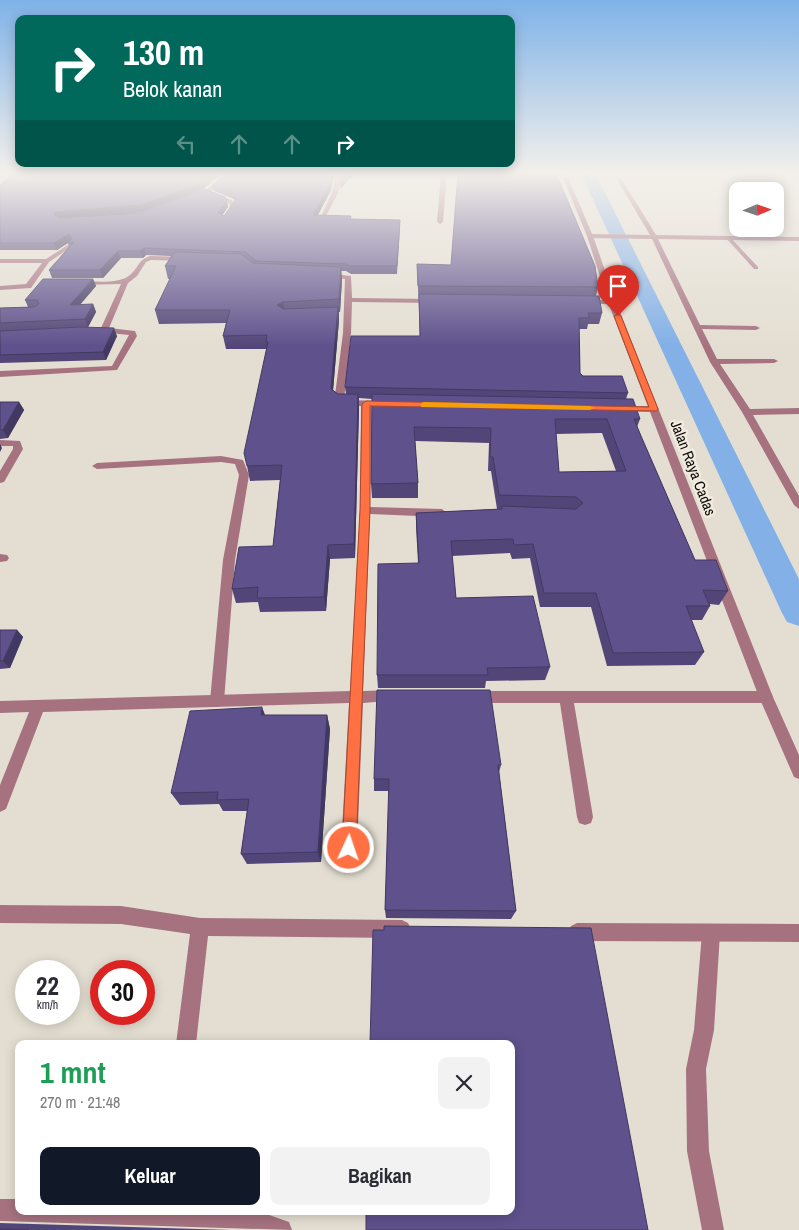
<!DOCTYPE html>
<html lang="id">
<head>
<meta charset="utf-8">
<style>
  :root { --surface:#fff; --page:#f2f2f3; --text:#2b2b33; --muted:#7c7c81; --accent:#111827 }
  body { margin:0; font-family:"Archivo Narrow",sans-serif; background:var(--page); color:var(--text); height:100vh; display:flex; flex-direction:column; font-size:19px; white-space:nowrap }
  * { box-sizing:border-box; margin:0 }
  p { font-size:16px; color:var(--muted) }
  .icon { flex:none; width:28px; height:28px; fill:none; stroke:currentColor; stroke-width:2; stroke-linecap:round; stroke-linejoin:round }
  .map { position:relative; flex:1; overflow:hidden }
  .panel { position:absolute; left:15px; top:1040px; width:500px; height:175px; display:flex; flex-direction:column; background:var(--surface); border-radius:10px; box-shadow:0 2px 12px #0003 }
  .panel>* { flex:none }
  .top-card { position:absolute; left:15px; top:15px; width:500px; height:152px; border-radius:10px; box-shadow:0 2px 12px #0003; background:#00695c; color:#fff; overflow:hidden }
  .needle { width:32px; rotate:88deg }
  .tools { position:absolute; left:729px; top:182px; display:grid; gap:10px }
  .tools a { display:grid; place-items:center; width:55px; height:55px; border-radius:10px; background:var(--surface); box-shadow:0 2px 12px #0003; font-size:25px }
  .speed { position:absolute; left:15px; top:960px; display:flex; gap:10px; font-size:25px; font-weight:700; text-align:center }
  .speed>* { display:grid; place-content:center; width:65px; height:65px; border-radius:50%; background:var(--surface); box-shadow:0 2px 12px #0003; line-height:1 }
  .speed small { font-size:12px; font-weight:400 }
  .speed .limit { border:8px solid #d22; background:#fff; color:#111 }
  .pin { position:absolute; display:grid; place-items:center; width:42px; height:42px; color:#fff; margin:-51px -21px; border-radius:50% 50% 50% 0; rotate:-45deg; box-shadow:0 0 5px #0007 }
  .pin .icon { rotate:45deg }
  .me { position:absolute; width:55px; margin:-28px; rotate:3deg; stroke-linejoin:round; filter:drop-shadow(0 0 4px #0008) }
  .turn { display:flex; align-items:center; gap:18px; height:105px; padding:0 25px; font-size:22px }
  .turn .icon { width:65px; height:65px; stroke-width:2.5 }
  .turn b { display:block; font-size:35px; line-height:42px }
  .lanes { display:flex; align-items:center; height:48px; padding:0 25px; background:#0003; justify-content:center; gap:25px; direction:ltr }
  .lanes .off { opacity:.35 }
  .round { display:grid; place-items:center; flex:none; width:52px; height:52px; border-radius:10px; background:var(--page) }
  .head { display:flex; align-items:center; justify-content:space-between; height:85px; padding:0 25px }
  h1 { font-size:30px; font-weight:800; line-height:38px; color:#1e9e55 }
  .cta { display:flex; gap:10px; margin-top:auto; padding:10px 25px }
  .cta a { flex:1; height:58px; border-radius:10px; background:var(--accent); color:#fff; font-size:20px; font-weight:800; line-height:58px; text-align:center }
  .cta a+a { background:var(--page); color:var(--text) }
  .map>svg:first-child { display:block }
</style>
</head>
<body>
<div class="map">
<svg width="799" height="1230" viewBox="0 0 799 1230">
  <rect width="100%" height="100%" fill="#e4ded2"/>
  <g fill="none" stroke-linecap="round" stroke-linejoin="round">
    <polygon fill="#82b0e7" fill-rule="evenodd" points="581,173 595,173 799,579 799,626 787,622 782,613"/>
    <g fill="#a67280" fill-rule="evenodd">
      <polygon points="729,236 758,267 758,269 754,269 727,239"/>
      <polygon points="221,456 243,460 249,475 235,560 224,701 222,705 217,707 212,705 210,701 223,560 239,475 235,464 221,462 97,469 92,466 97,463"/>
      <polygon points="711,924 717,927 720,933 714,1030 706,1069 709,1151 724,1230 702,1230 687,1151 686,1069 694,1030 702,933 705,927"/>
    </g>
    <g fill="#a67280" fill-rule="evenodd">
      <polygon points="226,173 232,173 210,192 194,198 191,196 206,190"/>
      <polygon points="337,173 343,173 338,193 324,220 319,221 332,193"/>
      <polygon points="441,173 447,173 443,222 440,224 437,222"/>
      <polygon points="613,173 618,173 656,235 799,237 799,241 658,239 700,325 756,326 760,328 756,330 702,329 717,359 774,359 778,361 774,363 720,364 750,409 799,408 799,414 753,415 799,496 799,509 794,505 742,412 710,362 652,239 590,238 587,236 590,234 650,235"/>
      <polygon points="209,193 232,200 236,207 228,219 223,218 230,207 228,202 209,195"/>
      <polygon points="71,243 73,246 49,262 31,288 0,290 0,286 26,284 42,263 0,263 0,259 46,259"/>
      <path d="M150 256 187 257 190 259 187 261 151 260 146 262 137 276 128 283 109 328 135 331 137 336 117 370 0 377V371L112 366 129 335 100 332 96 330 101 328 121 284 78 285 74 283 78 281C93 281 120 285 131 274 139 267 138 260 150 256Z"/>
      <polygon points="325,273 351,276 352,298 435,299 439,301 435,303 352,302 351,333 344,400 387,401 392,404 387,407 371,406 370,507 442,509 447,513 442,517 370,514 363,691 394,690 399,692 401,696 399,700 363,703 357,849 355,855 349,857 343,855 341,849 349,703 43,712 6,809 0,812 0,785 29,712 0,713 0,701 350,691 360,510 361,406 339,406 334,403 343,333 345,279 323,276 323,274"/>
      <polygon points="580,300 612,300 616,302 612,304 583,304 579,302"/>
      <polygon points="620,406 654,406 659,409 654,412 617,411 615,409"/>
      <polygon points="0,440 20,441 23,449 4,482 0,483 0,471 13,449 13,446 0,446"/>
      <polygon points="0,554 7,555 9,558 7,561 0,562"/>
      <polygon points="476,691 766,691 771,693 773,697 771,701 766,703 574,703 593,817 591,823 585,825 579,823 577,817 560,703 476,703 471,701 469,697 471,693"/>
      <polygon points="0,905 121,906 200,918 402,920 408,923 411,929 408,935 402,938 208,936 196,1044 176,1044 190,934 121,924 0,923"/>
      <polygon points="577,923 799,924 799,942 577,941 571,938 568,932 571,926"/>
      <polygon points="0,1199 19,1199 19,1211 258,1211 289,1222 292,1230 0,1221"/>
    </g>
    <polygon fill="#a67280" fill-rule="evenodd" points="561,173 566,173 593,236 616,302 773,697 799,755 799,779 794,777 759,697 608,302 587,236"/>
  </g>
  <g fill="#524678" fill-rule="evenodd">
    <path d="M226 173H335L330 192 318 215 352 219 400 227 397 274H351L346 271H341L342 280 340 312H339V320L333 390 338 394H346L345 387 420 336 417 264 598 287 596 296 602 313 599 324H588L587 329H579L580 373 583 376 628 393 626 399 640 419 637 427 641 436 695 560 728 591 719 605 710 604V606L702 620H691L704 652 695 665 607 666 591 607H540L530 558 512 559 510 553 452 556 456 598 550 667 545 680 486 681 485 688H378L377 675 418 563 416 527V513L497 509 491 471H488L489 443 415 441 418 483V498H372L371 484 372 399 359 398V408L355 558 330 559 326 611 260 612 258 602 236 603 232 589 273 546 280 480 250 481 247 466 267 349H226L223 336 226 323 159 324 155 310 170 279H168L165 266 171 256 146 255 143 258H121L103 278H52L49 270 69 247 68 243 57 250H0V185L203 189 143 212 117 214 228 207 222 215 224 216 235 201 234 199 214 191 212 185ZM602 433 616 471 559 472 556 434Z"/>
    <polygon points="93,279 96,286 80,305 93,304 96,312 88,327 117,336 106,360 0,363 0,308 28,307 25,300"/>
    <polygon points="0,402 19,402 24,410 8,438 0,439"/>
    <polygon points="0,630 17,630 23,637 10,668 0,669"/>
    <polygon points="265,715 327,715 330,729 321,862 247,864 241,854 247,811 223,811 219,804 180,805 171,793"/>
    <polygon points="501,765 499,772 516,911 511,919 386,918 385,910 389,791 374,791 374,779"/>
    <polygon points="0,1223 231,1230 0,1230"/>
  </g>
  <g fill="#423962">
    <polygon points="213,173 223,173 203,189 143,212 59,219 54,214 56,212"/>
    <polygon points="333,173 335,173 330,192 314,222 313,215"/>
    <polygon points="348,173 354,173 341,189 340,182"/>
    <polygon points="227,200 228,207 219,220 218,213"/>
    <polygon points="69,234 71,241 68,243 57,250 54,243"/>
    <polygon points="144,248 146,255 143,258 140,251"/>
    <polygon points="118,251 121,258 103,278 100,270"/>
    <polygon points="341,267 342,280 340,312 339,299"/>
    <polygon points="93,279 96,286 73,312 70,305"/>
    <polygon points="283,302 285,315 277,305"/>
    <polygon points="93,304 96,312 88,327 85,319"/>
    <polygon points="338,307 339,320 332,403 331,389"/>
    <polygon points="114,328 117,336 106,360 103,352"/>
    <polygon points="358,394 359,408 355,558 354,544"/>
    <polygon points="19,402 24,410 8,438 3,430"/>
    <polygon points="0,444 2,448 0,452"/>
    <polygon points="328,545 330,559 326,611 324,597"/>
    <polygon points="17,630 23,637 10,668 3,661"/>
    <polygon points="262,707 267,720 261,715"/>
    <polygon points="327,715 330,729 321,862 318,852"/>
  </g>
  <g fill="#5f518c" stroke="#423962" fill-rule="evenodd">
    <polygon points="14,173 213,173 202,183 141,205 56,212 54,214 59,218 142,213 205,189 225,197 227,200 218,213 224,216 236,199 232,192 212,185 226,173 333,173 330,186 313,215 351,216 350,219 400,220 397,266 350,266 346,264 256,261 245,252 144,248 140,251 118,251 100,270 49,270 74,242 68,243 72,239 69,234 54,243 0,243 0,185"/>
    <polygon points="342,173 348,173 340,182"/>
    <polygon points="458,173 556,173 595,266 598,287 418,286 417,264 451,265"/>
    <polygon points="175,252 241,254 253,263 341,267 339,299 283,302 277,305 283,309 338,307 331,389 338,394 358,394 354,544 328,545 324,597 257,598 258,587 232,589 239,547 273,546 282,465 247,466 244,453 268,342 266,342 267,335 223,336 230,310 155,310 176,266 165,266"/>
    <polygon points="43,279 93,279 70,305 93,304 85,319 0,323 0,308 34,307 39,304 37,300 25,300"/>
    <polygon points="419,294 599,296 602,313 588,313 590,318 579,318 580,373 583,376 622,376 628,393 345,387 351,336 420,336"/>
    <polygon points="81,327 114,328 103,352 0,355 0,331"/>
    <path d="M372 394 633 399 640 419H634L641 436 695 560H716L728 591 703 590 710 606H686L704 652 613 653 596 593H544L533 544 514 545 513 539 451 541 456 598 533 596 550 667 487 668 488 675H377L378 564 419 563 416 513 502 509V506L576 509 583 503 576 497 499 495 493 457H490L491 428 414 427 418 483 371 484ZM555 419H607L626 471 559 472Z"/>
    <polygon points="0,402 19,402 3,430 0,430"/>
    <polygon points="0,630 17,630 3,661 0,661"/>
    <polygon points="377,690 490,690 501,765 498,765 516,911 385,910 389,779 374,779"/>
    <polygon points="262,707 261,715 327,715 318,852 241,854 249,799 217,800 218,792 171,793 190,711"/>
    <polygon points="384,926 591,928 648,1230 366,1230 366,1211 511,1211 511,1044 370,1044 373,930 384,930"/>
    <polygon points="0,1229 29,1230 0,1230"/>
  </g>
  <linearGradient id="sky" x2="0" y2="1"><stop stop-color="#7fb2e8"/><stop offset="0.5" stop-color="#f3f0eb"/><stop offset="1" stop-color="#f3f0eb" stop-opacity="0"/></linearGradient>
  <rect width="799" height="346" fill="url(#sky)"/>
  <polygon fill="#ff7043" stroke="#a6492c" points="618,314 621,316 658,409 657,411 370,406 370,510 356,848 354,854 349,856 344,854 342,848 360,510 362,404 366,401 649,407 614,316"/>
  <polygon fill="#f59e0b" points="424,402 590,406 594,408 590,410 421,407 421,403"/>
  <g text-anchor="middle" stroke-width="5" stroke-linejoin="round" paint-order="stroke">
    <g font-size="15" fill="#0d0b07" stroke="#f1ebdf">
      <text transform="translate(693 468) rotate(69)" y="5">Jalan Raya Cadas</text>
    </g>
  </g>
</svg>
<div class="tools">
<a><svg class="needle" viewBox="-14 -14 28 28"><path d="M0-13l5 13h-10z" fill="#e53935"/><path d="M0 13l5-13h-10z" fill="#7c7c81"/></svg></a>
</div>
<div class="speed"><div>22<small>km/h</small></div><div class="limit">30</div></div>
<div class="pin" style="left:618px;top:316px;background:#d93025"><svg class="icon" aria-label="arrive" viewBox="0 0 24 24"><path d="M6 21V4h12l-3 4 3 4H6"/></svg></div>
<svg class="me" style="left:349px;top:848px" viewBox="-20 -20 40 40"><circle r="17" fill="#ff7043" stroke="#fff" stroke-width="3"/><path d="M0-11L8 9 0 5-8 9z" fill="#fff"/></svg>
<div class="top-card">
<div class="turn"><svg class="icon" aria-label="right" viewBox="0 0 24 24"><path d="M7 20v-9h11M14 6l5 5-5 5"/></svg><div><b>130 m</b>Belok kanan</div></div>
<div class="lanes"><svg class="icon off" aria-label="left" viewBox="0 0 24 24"><path d="M17 20v-9H6M10 6l-5 5 5 5"/></svg><svg class="icon off" aria-label="ahead" viewBox="0 0 24 24"><path d="M12 20V5M6 11l6-6 6 6"/></svg><svg class="icon off" aria-label="ahead" viewBox="0 0 24 24"><path d="M12 20V5M6 11l6-6 6 6"/></svg><svg class="icon" aria-label="right" viewBox="0 0 24 24"><path d="M7 20v-9h11M14 6l5 5-5 5"/></svg></div>
</div>
<section class="panel">
<div class="head"><div><h1>1 mnt</h1><p>270 m · 21:48</p></div><a class="round"><svg class="icon" aria-label="close" viewBox="0 0 24 24"><path d="M6 6l12 12M18 6L6 18"/></svg></a></div>
<div class="cta"><a>Keluar</a><a>Bagikan</a></div>
</section>
</div>
</body>
</html>
